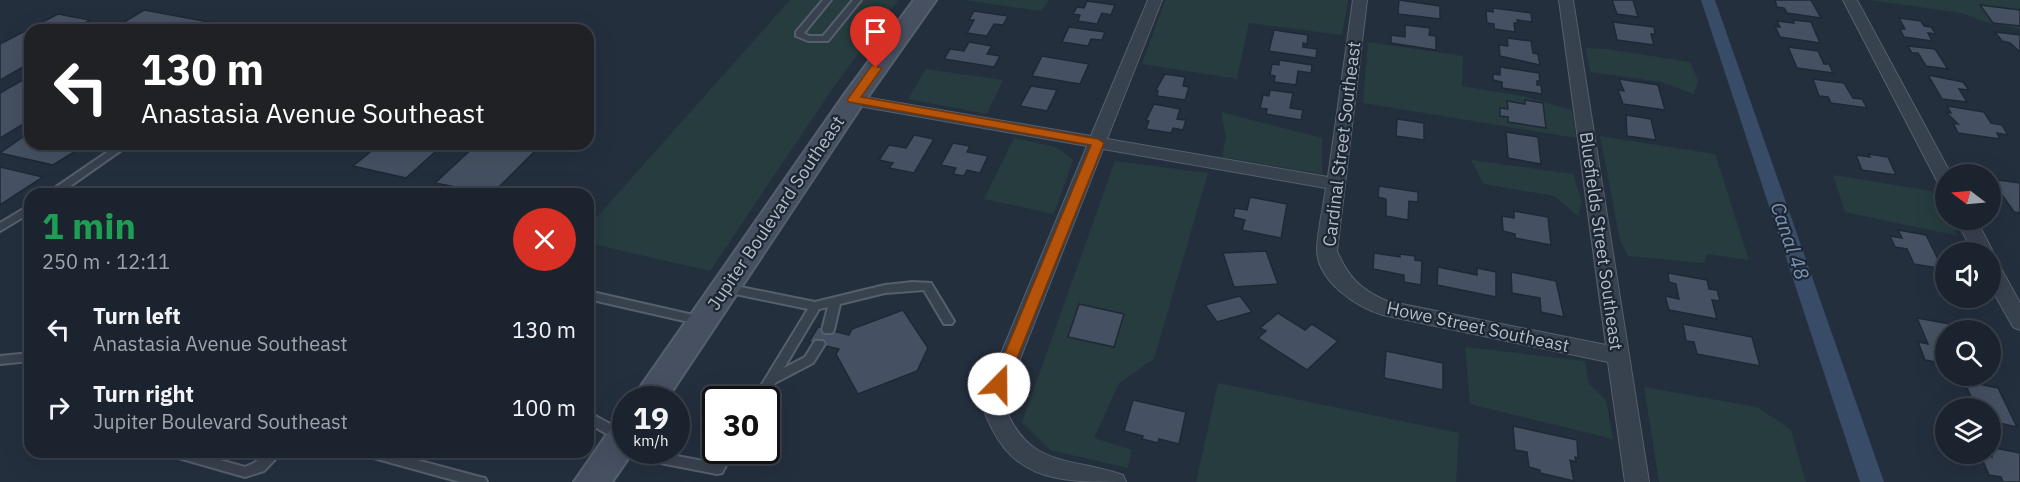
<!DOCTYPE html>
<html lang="en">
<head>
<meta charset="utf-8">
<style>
  :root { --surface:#1b232e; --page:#242b36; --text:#f1f3f6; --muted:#a0a4aa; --line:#39404a }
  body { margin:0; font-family:"IBM Plex Sans",sans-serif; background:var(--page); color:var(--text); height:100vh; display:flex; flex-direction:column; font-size:22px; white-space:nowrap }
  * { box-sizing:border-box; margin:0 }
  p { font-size:20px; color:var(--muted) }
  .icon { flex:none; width:33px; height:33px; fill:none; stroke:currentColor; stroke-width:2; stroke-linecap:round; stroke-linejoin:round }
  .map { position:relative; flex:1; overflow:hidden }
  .side { position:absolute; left:24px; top:188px; width:570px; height:270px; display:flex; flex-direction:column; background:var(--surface); border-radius:18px; box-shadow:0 6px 24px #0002,0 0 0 2px var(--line) }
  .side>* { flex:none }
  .guide { position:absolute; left:24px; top:24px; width:570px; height:126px; border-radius:18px; box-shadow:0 6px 24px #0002,0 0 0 2px var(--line); background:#202124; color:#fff; overflow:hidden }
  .needle { width:39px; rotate:286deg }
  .controls { position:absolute; left:1935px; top:164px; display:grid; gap:12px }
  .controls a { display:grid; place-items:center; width:66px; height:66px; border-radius:50%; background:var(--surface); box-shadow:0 6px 24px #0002,0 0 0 2px var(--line); font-size:30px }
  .speed { position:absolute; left:612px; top:386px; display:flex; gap:12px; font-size:30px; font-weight:700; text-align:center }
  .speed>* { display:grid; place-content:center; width:78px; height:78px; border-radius:50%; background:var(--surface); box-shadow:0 6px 24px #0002,0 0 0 2px var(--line); line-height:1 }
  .speed small { font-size:15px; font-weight:400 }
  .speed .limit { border:3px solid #111; border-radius:9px; background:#fff; color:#111 }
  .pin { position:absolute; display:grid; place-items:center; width:51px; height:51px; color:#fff; margin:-62px -26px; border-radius:50% 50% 50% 0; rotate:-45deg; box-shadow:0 0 6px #0007 }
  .pin .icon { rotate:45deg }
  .me { position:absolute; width:66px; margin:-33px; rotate:22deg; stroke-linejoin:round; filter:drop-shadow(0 0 4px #0008) }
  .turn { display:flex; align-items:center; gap:21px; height:126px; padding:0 18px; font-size:27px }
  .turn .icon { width:78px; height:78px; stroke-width:2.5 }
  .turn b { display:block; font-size:42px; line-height:51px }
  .round { display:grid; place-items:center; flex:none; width:63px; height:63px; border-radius:32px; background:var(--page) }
  .summary { display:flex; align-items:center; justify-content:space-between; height:102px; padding:0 18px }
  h1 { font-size:36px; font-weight:700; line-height:45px; color:#1e9e55 }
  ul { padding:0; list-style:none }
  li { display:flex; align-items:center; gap:18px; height:78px; padding:0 18px }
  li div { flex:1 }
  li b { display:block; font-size:22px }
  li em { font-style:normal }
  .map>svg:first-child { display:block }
</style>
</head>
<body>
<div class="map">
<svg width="2020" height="482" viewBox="0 0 2020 482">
  <rect width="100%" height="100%" fill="#242f3e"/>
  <g fill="#263c3f">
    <polygon points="790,0 898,0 835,85 710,271 588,243 588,227"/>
    <polygon points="963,0 1049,0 1041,11"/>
    <polygon points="1165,0 1348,0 1342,35 1249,23 1237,79 1142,64"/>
    <polygon points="1870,0 2020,0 2020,29 1985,22 1961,13"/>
    <polygon points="1368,42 1463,56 1462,86 1527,97 1572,110 1576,138 1363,103"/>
    <polygon points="1586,48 1607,49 1690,62 1698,80 1694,94 1661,82 1590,72"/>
    <polygon points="926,69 1003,80 987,114 908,99"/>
    <polygon points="1221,112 1322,138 1322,174 1222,157 1226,138"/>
    <polygon points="1600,136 1715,154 1749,260 1707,254 1704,263 1628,256 1620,240"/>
    <polygon points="1014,138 1056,147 1073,160 1054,214 984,199"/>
    <polygon points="1471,160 1573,174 1582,202 1578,216 1554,196 1484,184"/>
    <polygon points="1115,161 1208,173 1154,359 1119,383 1094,438 1132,450 1128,468 1050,450 1022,422"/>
    <polygon points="1833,175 1932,191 1946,219 1948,219 1958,236 1845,212"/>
    <polygon points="1465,347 1585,361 1589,384 1606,400 1613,439 1470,404"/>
    <polygon points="1218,383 1459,433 1456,482 1196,482"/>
    <polygon points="1644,387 1757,407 1791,430 1806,482 1659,482"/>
  </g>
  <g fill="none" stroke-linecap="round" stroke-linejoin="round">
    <polygon fill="#394c67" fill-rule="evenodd" points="1701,0 1715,0 1884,482 1860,482"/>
  </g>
  <g fill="#455162" stroke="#1f2835" stroke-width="1.5">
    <polygon points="1399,0 1440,6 1440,19 1398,14"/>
    <polygon points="1612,0 1633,0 1638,17 1617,14"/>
    <polygon points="1775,0 1811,0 1821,18 1787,13 1784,8 1777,7"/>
    <polygon points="1087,1 1115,5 1111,15 1102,13 1097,24 1078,21 1080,15 1073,14 1077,7 1084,8"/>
    <polygon points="1980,5 2020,10 2020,26 1993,23"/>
    <polygon points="1493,8 1531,13 1532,22 1517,20 1518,23 1514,23 1515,32 1494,29 1494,24 1487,23 1486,11 1493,12"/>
    <polygon points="144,10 220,24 210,30 111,30"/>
    <polygon points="974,11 1008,16 1003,25 994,24 987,36 967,33 974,20 969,20"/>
    <polygon points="58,14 90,20 73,30 30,30 30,63 0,80 0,44"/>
    <polygon points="1899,18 1921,21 1924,26 1931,27 1936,34 1928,33 1932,41 1904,37 1900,29 1905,29"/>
    <polygon points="1793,20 1811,22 1820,43 1780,37 1775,26 1780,27 1777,21 1794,23"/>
    <polygon points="1613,22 1654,27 1655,34 1651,34 1654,45 1617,40"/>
    <polygon points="1405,25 1430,28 1429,35 1436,36 1436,50 1391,43 1391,35 1405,37"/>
    <polygon points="1069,27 1105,32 1102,40 1091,39 1088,46 1062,42"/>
    <polygon points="1274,30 1308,35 1307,44 1303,43 1303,47 1317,49 1316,58 1269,51"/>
    <polygon points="1995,32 2020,35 2020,52 2010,43 2002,41"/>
    <polygon points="1507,38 1531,41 1533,53 1538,54 1540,65 1500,56 1499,45 1508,46"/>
    <polygon points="969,42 992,46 987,54 1000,56 994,67 944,59 950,49 964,51"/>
    <polygon points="1908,46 1935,49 1948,69 1926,66 1918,53 1912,53"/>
    <polygon points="1788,47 1818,51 1824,64 1829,64 1833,73 1797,68"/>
    <polygon points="1042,56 1089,64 1080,84 1032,76"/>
    <polygon points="1279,60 1312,65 1311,73 1298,71 1296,85 1274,82 1275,76 1270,75 1272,64 1279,65"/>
    <polygon points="1500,67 1539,73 1540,81 1537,81 1537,85 1541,85 1542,94 1502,88 1502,82 1493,80 1493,74 1500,75"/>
    <polygon points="1165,74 1185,77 1183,86 1189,87 1185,100 1157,96 1158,91 1156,90"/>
    <polygon points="1928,75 1963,82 1969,90 1959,89 1967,102 1942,99"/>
    <polygon points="26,78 30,79 30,120 0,138 0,93"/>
    <polygon points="1619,79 1658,85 1665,110 1623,104 1618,90 1624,91"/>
    <polygon points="1813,79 1844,83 1853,98 1862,99 1867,108 1831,103 1828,97 1819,96"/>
    <polygon points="1031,86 1057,90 1047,111 1020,106"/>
    <polygon points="1270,90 1293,93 1290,108 1303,110 1301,120 1266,114 1267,109 1260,108 1263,95 1269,96"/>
    <polygon points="1525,100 1543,103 1546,128 1508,122 1508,117 1500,116 1500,108 1508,109 1507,101 1525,104"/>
    <polygon points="1154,104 1180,109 1177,119 1186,120 1183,130 1173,128 1171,133 1146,129 1149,121 1146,120"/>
    <polygon points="1947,106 1984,112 1991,123 2002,125 2008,135 1997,133 2000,139 1958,133 1953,123 1958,124 1946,112 1951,113"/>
    <polygon points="1626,115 1651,119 1656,140 1627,136"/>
    <polygon points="1397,119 1424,123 1424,140 1396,136"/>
    <polygon points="30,132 30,144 87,144 53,165 0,153"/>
    <polygon points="1506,132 1538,137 1541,164 1508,158"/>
    <polygon points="914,135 934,139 914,173 889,168 893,163 879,160 889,145 906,148"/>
    <polygon points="953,143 970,146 967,152 988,156 980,173 967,170 964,176 953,174 956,168 941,165"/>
    <polygon points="380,144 444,144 406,178 353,166"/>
    <polygon points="477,144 542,144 492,194 435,183"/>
    <polygon points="1868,154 1888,157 1896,175 1862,170 1856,155 1870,157"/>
    <polygon points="0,167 43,177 0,205"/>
    <polygon points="1991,179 2020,183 2020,213 2014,212"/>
    <polygon points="1379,186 1418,192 1418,202 1409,201 1408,220 1386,216 1386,199 1378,197"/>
    <polygon points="1250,197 1287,204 1281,238 1242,230 1245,220 1233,217 1235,208 1247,210"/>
    <polygon points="1514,211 1548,217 1551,245 1515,238 1515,234 1503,231 1502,216 1514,218"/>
    <polygon points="1898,230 1926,235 1943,269 1914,264 1907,249 1895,247 1890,236 1902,238"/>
    <polygon points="1266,251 1278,284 1234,287 1223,253"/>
    <polygon points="1374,253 1400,257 1400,254 1415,256 1415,260 1422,261 1421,285 1404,282 1404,275 1373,269"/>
    <polygon points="1438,267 1477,275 1477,268 1496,272 1496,297 1437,285"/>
    <polygon points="1511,272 1556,281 1564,317 1541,312 1540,298 1512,293"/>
    <polygon points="1668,273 1707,280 1709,289 1717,290 1720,301 1712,300 1717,319 1669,310 1665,296 1679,299 1676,284 1669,282"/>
    <polygon points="1240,296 1252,312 1217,322 1205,305"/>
    <polygon points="1079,304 1124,314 1114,347 1068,337"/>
    <polygon points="903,310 928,348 917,371 858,394 836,354 839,349 809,342 818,327 849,335 852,329"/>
    <polygon points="1278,313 1305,330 1312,324 1338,341 1307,370 1258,338 1266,331 1260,328"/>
    <polygon points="1917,318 1961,326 1963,330 1946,330 1946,364 1925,360 1918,342 1928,344"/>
    <polygon points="1683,324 1752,337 1760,366 1697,354 1694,342 1686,341"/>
    <polygon points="1386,351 1443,363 1443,390 1384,378"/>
    <polygon points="1964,381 1998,388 2017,427 1990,421 1990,408 1976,408"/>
    <polygon points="1133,400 1186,412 1179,444 1159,439 1158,443 1142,439 1143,436 1124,431"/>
    <polygon points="1513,426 1577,440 1578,458 1575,457 1576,462 1570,460 1574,481 1540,473 1540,470 1529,467 1527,452 1515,450"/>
    <polygon points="1990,447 2020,453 2020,482 2003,482 2001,477 1989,475 1980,454 1992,457"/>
  </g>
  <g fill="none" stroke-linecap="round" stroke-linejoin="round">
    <defs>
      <g id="lane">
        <polygon points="823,0 831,0 804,33 809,36 823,36 853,0 861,0 828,41 808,41 796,36 796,32"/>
        <polygon points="119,144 130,144 59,194 46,194"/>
        <polygon points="30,205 30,213 0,231 0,223"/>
        <polygon points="913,282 931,283 954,321 952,324 944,324 924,290 885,293 840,304 834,330 832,333 824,333 822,330 828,307 819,309 784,368 805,357 815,341 823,341 825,344 813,363 775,383 765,399 753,399 808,309 726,292 721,288 722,285 726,284 815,302 885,285"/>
        <polygon points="588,291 702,317 706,318 708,321 706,324 702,325 588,299"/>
        <polygon points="30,353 30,361 0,364 0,356"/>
        <polygon points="588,412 625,432 625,440 621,441 617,440 588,423"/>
        <polygon points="618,445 626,446 626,450 645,450 714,463 721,450 734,450 722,473 717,474 614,454 612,450 614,446"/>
        <polygon points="169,452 191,452 245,467 254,463 268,452 282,452 264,471 245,477 175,457 170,456"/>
        <polygon points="364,452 387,452 480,477 485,478 487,482 460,482 370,457 365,456"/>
      </g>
      <g id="street">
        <path d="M1148 0H1162L1107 139 1328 177 1353 0H1367L1337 251C1348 277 1361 290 1387 301L1606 345 1559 0H1573L1649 482H1625L1608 362 1383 315C1356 307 1317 281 1317 249 1318 229 1323 208 1326 188L1103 149 1003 402C1027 469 1067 456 1123 475L1126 482C1052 482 1007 481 981 402L1087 146 853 105 845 100 853 95 1091 136Z"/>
        <polygon points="1843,0 1857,0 1951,174 1946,174 1946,187 1937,181"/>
        <polygon points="1956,219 1976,219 1993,252 1990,256 1990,252 1973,252"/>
        <polygon points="1990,259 1997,261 2020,303 2020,330 2013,327 1990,286"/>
      </g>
      <g id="secondary">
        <polygon points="914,0 936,0 864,102 667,399 632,399 844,95"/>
        <polygon points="626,421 626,450 634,450 612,482 574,482 614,424"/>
      </g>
    </defs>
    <use href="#lane" stroke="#565f6c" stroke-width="4"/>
    <use href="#street" stroke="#565f6c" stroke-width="2"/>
    <use href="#secondary" stroke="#565f6c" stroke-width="4"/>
    <use href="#lane" fill="#38414e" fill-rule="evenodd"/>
    <use href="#street" fill="#38414e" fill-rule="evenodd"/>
    <use href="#secondary" fill="#465061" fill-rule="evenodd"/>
  </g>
  <polygon fill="#b45309" stroke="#753606" stroke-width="1.5" points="872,65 882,68 861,97 1098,139 1104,143 1005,388 999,390 992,384 1091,145 849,102 847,100"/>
  <g text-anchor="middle" stroke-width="4.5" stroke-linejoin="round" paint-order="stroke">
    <g font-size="18" fill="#b4bcc9" stroke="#1d2633">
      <text transform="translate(1342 144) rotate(-83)" y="6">Cardinal Street Southeast</text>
      <text transform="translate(776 213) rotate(-56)" y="6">Jupiter Boulevard Southeast</text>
      <text transform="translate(1601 241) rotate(82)" y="6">Bluefields Street Southeast</text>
      <text transform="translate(1478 327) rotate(12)" y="6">Howe Street Southeast</text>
    </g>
    <g font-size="20" font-style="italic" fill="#7c92b1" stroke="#1d2633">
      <text transform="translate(1790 241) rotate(71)" y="7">Canal 48</text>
    </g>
  </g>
</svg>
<div class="controls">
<a><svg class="needle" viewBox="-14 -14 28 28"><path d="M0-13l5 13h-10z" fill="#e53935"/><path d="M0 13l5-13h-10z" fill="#a0a4aa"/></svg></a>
<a><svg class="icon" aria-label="sound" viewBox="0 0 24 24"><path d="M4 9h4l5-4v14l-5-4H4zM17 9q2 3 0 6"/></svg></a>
<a><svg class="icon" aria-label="search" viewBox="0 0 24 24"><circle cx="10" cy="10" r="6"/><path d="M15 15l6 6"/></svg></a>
<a><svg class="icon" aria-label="layers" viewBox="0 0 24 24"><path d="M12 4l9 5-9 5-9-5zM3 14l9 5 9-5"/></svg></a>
</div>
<div class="speed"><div>19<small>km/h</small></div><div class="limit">30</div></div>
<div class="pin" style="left:876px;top:68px;background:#d93025"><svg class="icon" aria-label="arrive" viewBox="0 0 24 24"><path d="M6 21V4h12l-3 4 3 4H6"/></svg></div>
<svg class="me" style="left:999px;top:384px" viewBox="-20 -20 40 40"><circle r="19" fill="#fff"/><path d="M0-13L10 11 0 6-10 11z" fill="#b45309"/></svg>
<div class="guide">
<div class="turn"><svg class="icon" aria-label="left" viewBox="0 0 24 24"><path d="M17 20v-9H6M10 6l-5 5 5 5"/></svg><div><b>130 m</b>Anastasia Avenue Southeast</div></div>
</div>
<section class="side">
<div class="summary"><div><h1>1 min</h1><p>250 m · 12:11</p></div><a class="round" style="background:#d93025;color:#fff"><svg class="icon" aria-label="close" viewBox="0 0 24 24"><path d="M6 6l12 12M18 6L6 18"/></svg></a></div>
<ul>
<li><svg class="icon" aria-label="left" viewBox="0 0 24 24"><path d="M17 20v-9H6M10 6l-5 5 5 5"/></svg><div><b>Turn left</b><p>Anastasia Avenue Southeast</p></div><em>130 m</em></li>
<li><svg class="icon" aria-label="right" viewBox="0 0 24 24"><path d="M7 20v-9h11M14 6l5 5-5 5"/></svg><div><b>Turn right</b><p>Jupiter Boulevard Southeast</p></div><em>100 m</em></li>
</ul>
</section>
</div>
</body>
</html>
